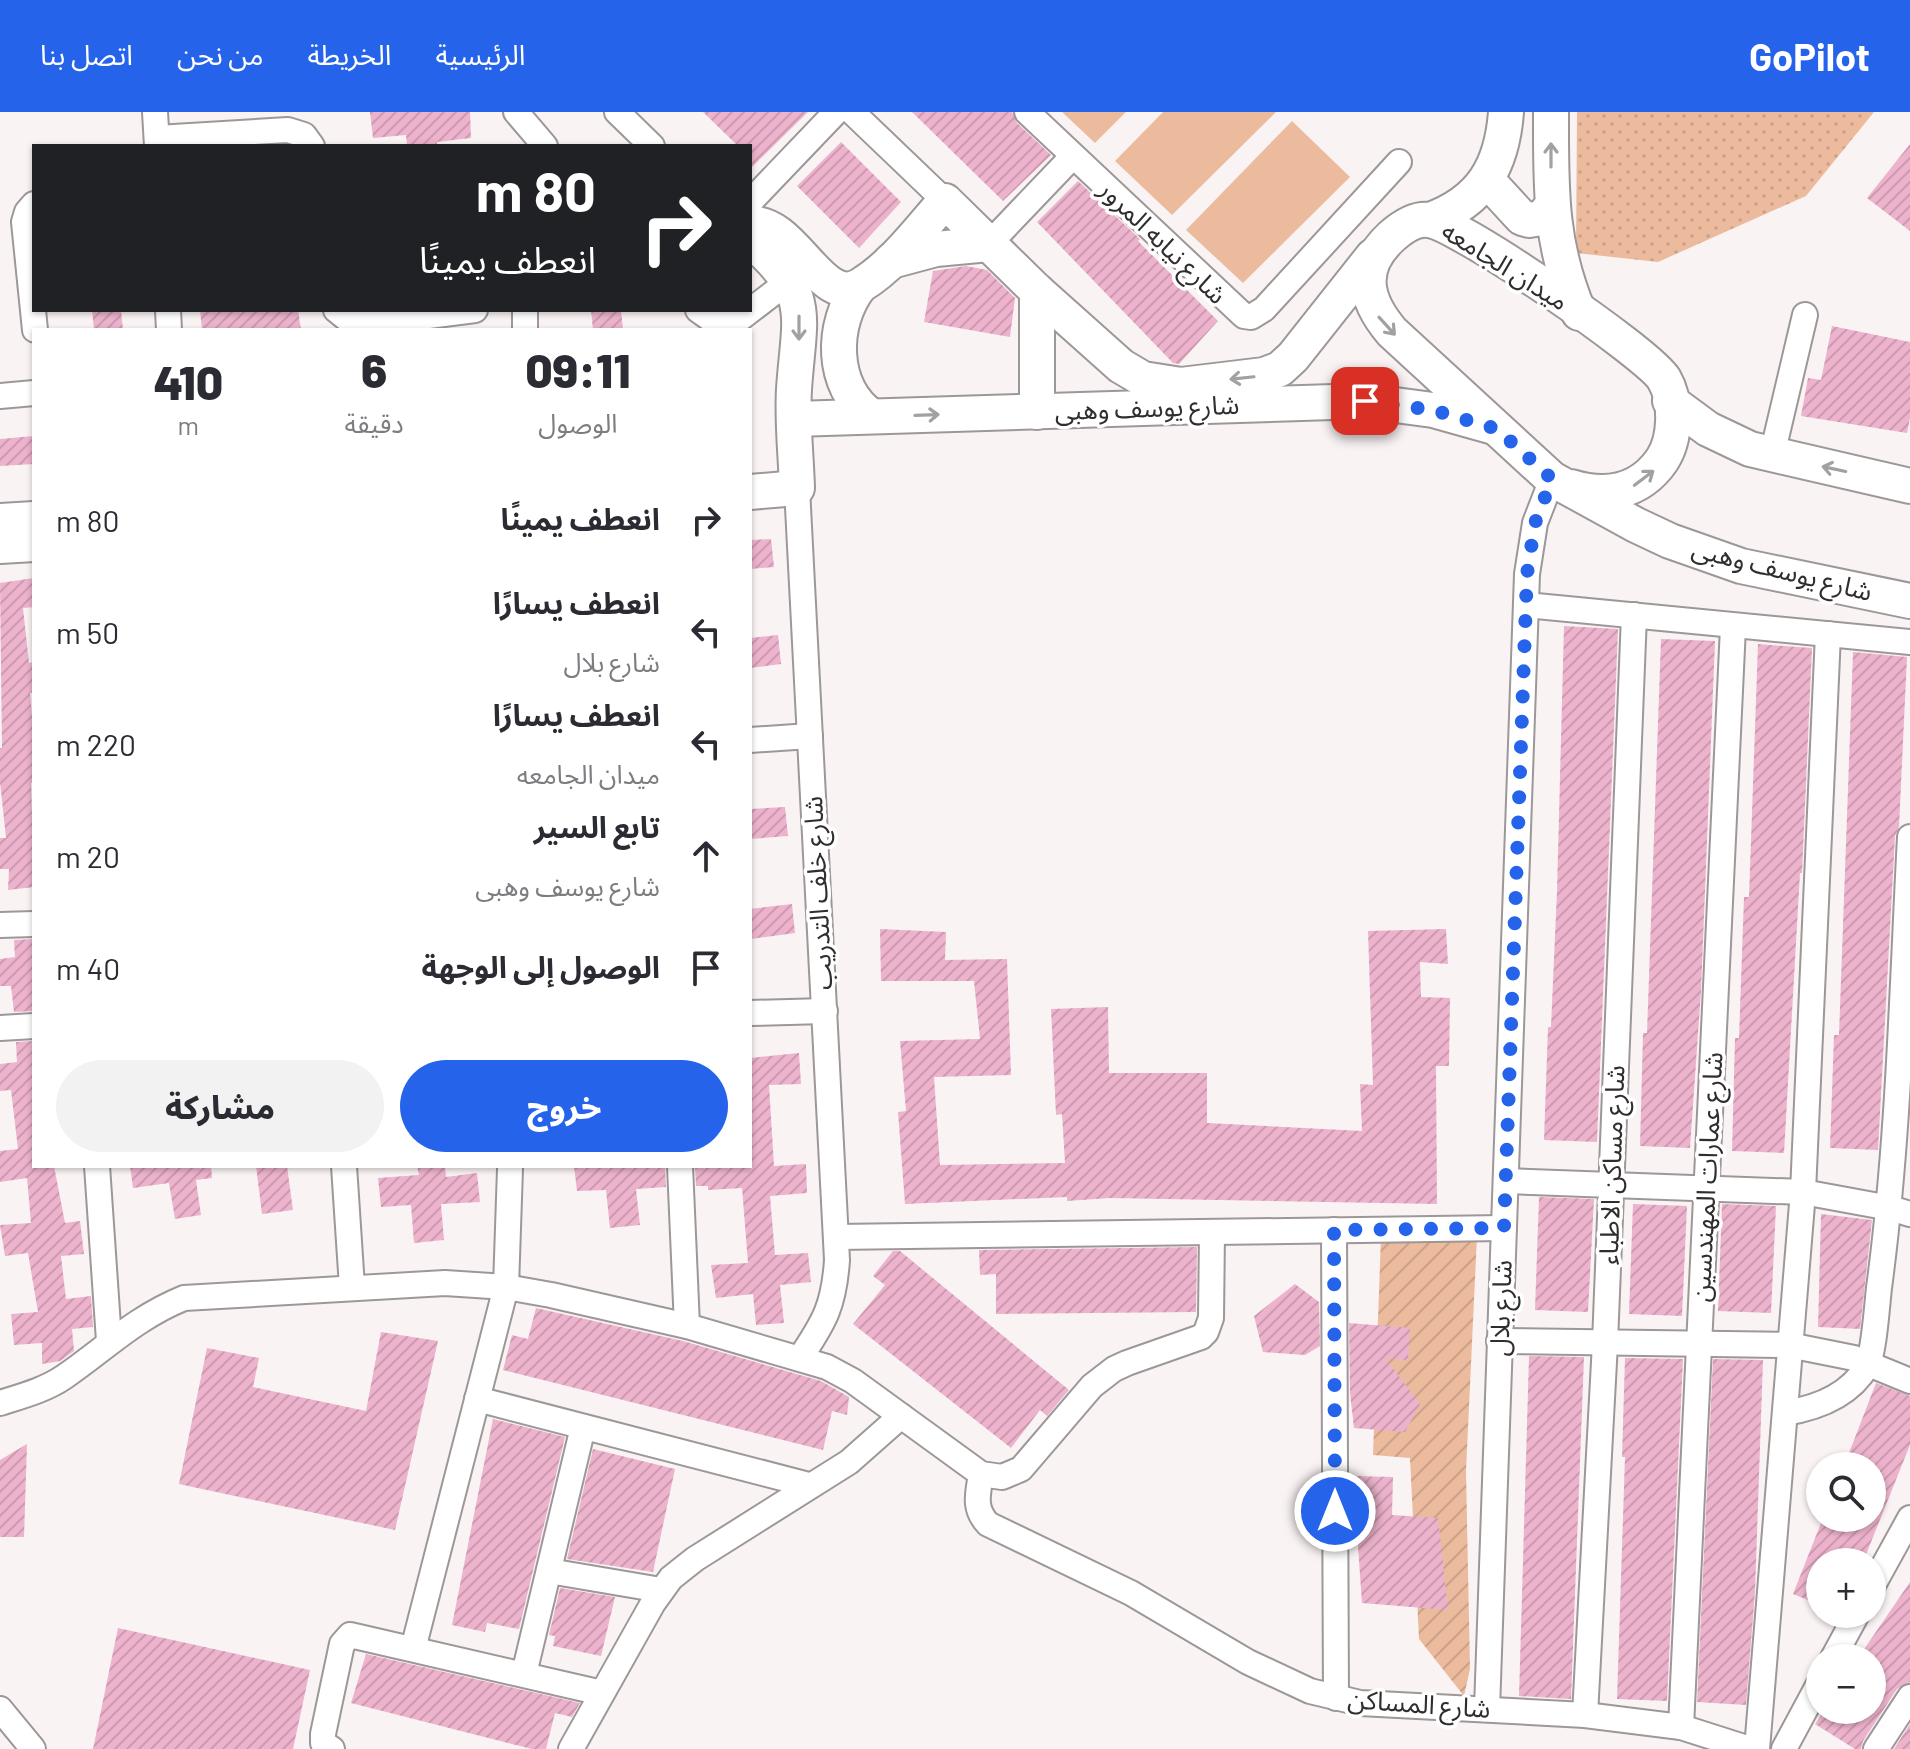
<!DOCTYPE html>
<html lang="ar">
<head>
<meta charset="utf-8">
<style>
  :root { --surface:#fff; --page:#f2f2f3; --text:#2b2b33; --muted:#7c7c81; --accent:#2563eb }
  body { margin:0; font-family:Barlow,"Noto Sans Arabic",sans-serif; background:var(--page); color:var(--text); direction:rtl; height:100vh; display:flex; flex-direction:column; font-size:30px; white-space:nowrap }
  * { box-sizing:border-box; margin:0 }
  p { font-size:26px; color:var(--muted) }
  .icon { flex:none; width:44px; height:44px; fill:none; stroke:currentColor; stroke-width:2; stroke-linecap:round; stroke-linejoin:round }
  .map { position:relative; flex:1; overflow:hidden; direction:ltr }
  .panel { position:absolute; left:32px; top:216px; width:720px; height:840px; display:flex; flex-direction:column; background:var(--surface); border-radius:0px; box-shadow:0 2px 6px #0004; direction:rtl }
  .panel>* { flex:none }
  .top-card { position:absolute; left:32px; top:32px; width:720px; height:168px; border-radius:0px; box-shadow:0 2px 6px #0004; direction:rtl; background:#202124; color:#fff; overflow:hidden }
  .fabs { position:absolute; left:1806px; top:1340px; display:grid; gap:16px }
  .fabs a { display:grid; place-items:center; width:80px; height:80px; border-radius:50%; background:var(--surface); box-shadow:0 2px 6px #0004; font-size:40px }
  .pin { position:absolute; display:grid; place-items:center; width:68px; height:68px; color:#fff; margin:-34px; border-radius:16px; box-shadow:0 4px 12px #0006 }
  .me { position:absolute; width:88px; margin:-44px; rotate:0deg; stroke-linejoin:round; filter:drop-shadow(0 0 6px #0008) }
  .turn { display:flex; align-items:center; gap:28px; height:168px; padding:0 24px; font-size:36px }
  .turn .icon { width:104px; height:104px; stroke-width:2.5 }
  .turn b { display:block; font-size:56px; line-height:68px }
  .eta { display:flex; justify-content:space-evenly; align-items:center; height:136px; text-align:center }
  .eta b { font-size:48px; font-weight:800; line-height:56px }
  .button { display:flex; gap:16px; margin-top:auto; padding:16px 24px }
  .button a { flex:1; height:92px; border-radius:48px; background:var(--accent); color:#fff; font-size:32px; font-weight:800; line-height:92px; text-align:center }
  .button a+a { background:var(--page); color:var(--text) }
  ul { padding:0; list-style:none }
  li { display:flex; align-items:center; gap:24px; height:112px; padding:0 24px }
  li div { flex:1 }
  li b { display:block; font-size:30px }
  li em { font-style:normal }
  header { display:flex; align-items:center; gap:48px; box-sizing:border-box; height:112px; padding:0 40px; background:var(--accent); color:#fff }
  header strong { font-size:38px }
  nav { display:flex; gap:44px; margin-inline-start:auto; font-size:28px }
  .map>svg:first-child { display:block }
</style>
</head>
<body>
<header>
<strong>GoPilot</strong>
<nav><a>الرئيسية</a><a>الخريطة</a><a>من نحن</a><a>اتصل بنا</a></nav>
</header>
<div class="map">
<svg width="1910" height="1637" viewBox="0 0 1910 1637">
  <defs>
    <pattern id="grass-dots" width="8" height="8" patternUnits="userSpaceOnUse" patternTransform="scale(2)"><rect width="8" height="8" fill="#ecbb9e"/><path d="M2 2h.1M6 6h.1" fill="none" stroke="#cba188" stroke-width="1.8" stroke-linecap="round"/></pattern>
    <pattern id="garden-furrows" width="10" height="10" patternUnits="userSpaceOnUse" patternTransform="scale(2)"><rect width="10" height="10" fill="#ecbb9e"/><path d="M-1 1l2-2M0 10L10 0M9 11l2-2" fill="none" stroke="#cba188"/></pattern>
    <pattern id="building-hatch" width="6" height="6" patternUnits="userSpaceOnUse" patternTransform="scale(2)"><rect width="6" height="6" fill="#edb3cd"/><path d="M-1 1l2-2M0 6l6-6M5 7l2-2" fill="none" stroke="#cc9ab0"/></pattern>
  </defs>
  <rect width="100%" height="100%" fill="#faf3f4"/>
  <polygon fill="url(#grass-dots)" points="1577,0 1874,0 1806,84 1658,150 1576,141"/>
  <polygon fill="url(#garden-furrows)" points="1477,1124 1466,1359 1470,1557 1464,1584 1419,1527 1410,1346 1373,1343 1381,1125"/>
  <g fill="#ecbb9e">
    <polygon points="1062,0 1126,0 1095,31"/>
    <polygon points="1163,0 1276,0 1172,103 1115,49"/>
    <polygon points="1292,9 1350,65 1243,171 1186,118"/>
  </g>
  <g fill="url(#building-hatch)">
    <polygon points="370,0 470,0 471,26 437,30 437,34 407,34 406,23 373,26"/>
    <polygon points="703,0 808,0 750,57 750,34 738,34"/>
    <polygon points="912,0 1012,0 1017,11 1051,43 1003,89"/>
    <polygon points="841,30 901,90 859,136 797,74"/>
    <polygon points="1910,32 1910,119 1867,86"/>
    <polygon points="1078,69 1140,127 1138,129 1218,209 1179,252 1173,251 1037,110"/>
    <polygon points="966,154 987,158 1015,186 1010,225 924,210 933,159"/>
    <polygon points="92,198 121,198 123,218 94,218"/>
    <polygon points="200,198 298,198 301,218 202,218"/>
    <polygon points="591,198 621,198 623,218 593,218"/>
    <polygon points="1832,214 1910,230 1910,306 1907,321 1801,304 1808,266 1821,268"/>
    <polygon points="34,324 34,352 0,354 0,327"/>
    <polygon points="771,427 774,455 750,457 750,428"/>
    <polygon points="34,466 34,495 23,496 29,551 34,550 34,580 30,581 34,628 34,671 31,671 34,775 8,778 9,757 0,757 0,726 6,726 0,670 0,636 2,636 0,471"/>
    <polygon points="1564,514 1618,517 1597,1030 1544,1028 1548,915 1551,915 1557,779"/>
    <polygon points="778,523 781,552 750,556 750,526"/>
    <polygon points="1661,527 1715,529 1701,879 1690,1036 1640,1034 1643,921 1647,921"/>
    <polygon points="1758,532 1812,536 1802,761 1800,761 1784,1041 1732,1039 1735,926 1739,926 1744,785 1749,785"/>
    <polygon points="1853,540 1907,545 1899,715 1895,724 1878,1038 1830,1036 1834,923 1839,923"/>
    <polygon points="785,695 788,724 750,727 750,697"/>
    <polygon points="792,792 795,821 750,827 750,797"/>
    <polygon points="880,817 946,820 945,848 1007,847 1011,963 934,965 940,1053 1065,1051 1062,1002 1056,1003 1051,897 1108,895 1109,961 1207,961 1207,1011 1362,1019 1360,972 1373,973 1368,819 1446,817 1448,852 1420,850 1421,885 1450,886 1449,954 1436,954 1437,1092 1110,1086 1067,1089 1067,1085 905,1092 898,1000 906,999 900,929 980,927 974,869 881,869"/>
    <polygon points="34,827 34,899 14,900 11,874 0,874 0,847 15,845 14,828"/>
    <polygon points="34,929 34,1054 54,1054 65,1111 80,1109 84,1142 61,1144 66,1187 91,1184 93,1215 72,1217 74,1239 60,1249 42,1252 42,1231 14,1233 11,1202 38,1200 28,1141 5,1144 0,1113 31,1111 27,1066 0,1070 0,1039 18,1037 11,978 0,979 0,952 17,950 16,930"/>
    <polygon points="799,941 801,972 769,973 774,1054 806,1052 807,1081 770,1084 775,1143 808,1141 811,1170 780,1173 784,1211 756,1213 753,1182 716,1186 711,1153 748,1151 742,1076 708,1078 708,1074 696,1074 695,1054 750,1054 750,946"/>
    <polygon points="130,1054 211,1054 212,1066 196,1068 201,1103 175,1107 169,1071 133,1076"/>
    <polygon points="256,1054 287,1054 293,1098 262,1102"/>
    <polygon points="417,1054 445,1054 446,1065 477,1061 480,1090 441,1092 444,1128 414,1131 411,1093 381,1095 378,1066 419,1063"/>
    <polygon points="574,1054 665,1054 666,1075 636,1077 640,1113 610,1116 606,1078 577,1079"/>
    <polygon points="1539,1085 1594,1087 1588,1200 1535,1198"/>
    <polygon points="1633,1092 1687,1094 1682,1204 1629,1202"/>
    <polygon points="1722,1092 1776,1094 1771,1201 1718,1199"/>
    <polygon points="1821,1102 1872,1108 1860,1217 1818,1215"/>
    <polygon points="1197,1135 1196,1200 996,1202 996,1162 980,1163 979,1138"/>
    <polygon points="893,1139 900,1139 1069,1278 1047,1304 1040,1298 1011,1336 853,1212 885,1173 873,1164"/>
    <polygon points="1295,1172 1319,1190 1320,1234 1305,1243 1263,1240 1254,1204"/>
    <polygon points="536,1196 683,1229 821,1269 849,1285 847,1303 832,1299 823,1338 503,1258 512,1223 528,1227"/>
    <polygon points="1349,1211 1410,1216 1408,1248 1385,1246 1420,1292 1405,1320 1354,1316 1350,1281"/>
    <polygon points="381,1220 438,1229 395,1418 179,1372 207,1236 259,1246 253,1275 366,1299"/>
    <polygon points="1529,1244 1584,1245 1571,1587 1519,1584"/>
    <polygon points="1625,1246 1683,1247 1667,1589 1617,1587 1625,1345 1622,1345"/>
    <polygon points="1713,1247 1763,1248 1755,1480 1746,1593 1697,1590"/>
    <polygon points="1876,1271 1910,1284 1910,1333 1863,1450 1820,1450 1820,1493 1793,1482 1823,1406 1872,1406 1872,1354 1844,1354"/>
    <polygon points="493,1307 565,1325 519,1517 487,1511 485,1520 452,1513"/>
    <polygon points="27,1332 24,1425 0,1425 0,1348"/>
    <polygon points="593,1337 675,1357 653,1460 567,1447"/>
    <polygon points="1353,1364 1393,1365 1392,1403 1438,1406 1448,1498 1362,1491"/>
    <polygon points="1910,1470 1910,1570 1897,1577 1863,1629 1861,1637 1855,1637 1815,1612 1824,1598 1872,1598 1872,1546 1858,1546"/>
    <polygon points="560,1476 615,1485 601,1544 553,1534 555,1524 549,1523"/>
    <polygon points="118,1516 310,1558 293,1637 93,1637"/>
    <polygon points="366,1542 580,1591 572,1605 555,1601 546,1637 532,1637 351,1591"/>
    <polygon points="1910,1612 1910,1637 1894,1637"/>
  </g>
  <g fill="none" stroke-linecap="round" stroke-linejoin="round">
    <defs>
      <g id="street">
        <polyline points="155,0 157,34"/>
        <polyline points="516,0 545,34"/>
        <polyline points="617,0 652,34"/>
        <polyline points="852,0 945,89"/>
        <polyline points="1027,0 1244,204 1251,205 1264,197 1399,50"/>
        <polyline points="157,26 288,18 304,23 312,34"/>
        <polyline points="750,90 836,0"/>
        <polyline points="34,92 27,100 24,110 35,218"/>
        <polyline points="989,132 1073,44"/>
        <polyline points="168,198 169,218"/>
        <polyline points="336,198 351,210 366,212 475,198"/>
        <polyline points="698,198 712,208 733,212 789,169"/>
        <polyline points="525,218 525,198"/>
        <polyline points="0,284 34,281"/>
        <polyline points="1772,343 1805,203"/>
        <path d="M797 376 837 1148C834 1193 825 1209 800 1246"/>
        <polyline points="1526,493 1910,530"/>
        <polyline points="750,628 810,624"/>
        <polyline points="0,813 34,812"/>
        <polyline points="750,901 825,899"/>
        <polyline points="0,916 34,914"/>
        <polyline points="97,1054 109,1229"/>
        <polyline points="344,1054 352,1175"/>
        <polyline points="680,1054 687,1214"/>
        <polyline points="1506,1069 1803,1080 1890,1096 1910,1102"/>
        <polyline points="1334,1118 1336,1586"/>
        <polyline points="836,1125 1504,1116"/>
        <polyline points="1499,1229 1789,1233 1854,1246 1910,1269"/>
        <polyline points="477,1287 809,1373"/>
        <path d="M0 1291C22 1284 45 1278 64 1265 106 1236 135 1206 184 1186L445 1171 506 1175 551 1183 687 1214 827 1255 853 1269 981 1362 1002 1365 1021 1357 1092 1274 1114 1257 1127 1251 1201 1225 1206 1220 1211 1206 1212 1120"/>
        <path d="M1785 1301C1817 1296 1850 1283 1867 1254 1874 1241 1877 1193 1879 1176 1899 1027 1902 875 1910 725"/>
        <path d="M981 1362C978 1382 973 1396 988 1412L1131 1481 1248 1550 1310 1579 1360 1591 1585 1603 1681 1615 1750 1637"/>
        <polyline points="549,1459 661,1478"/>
        <polyline points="1872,1475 1910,1406"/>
        <polyline points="413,1537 506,1175 510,1057"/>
        <polyline points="1833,1546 1857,1502"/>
        <polyline points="524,1562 583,1315"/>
        <polyline points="0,1597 33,1637"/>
        <polyline points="1487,1597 1527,462 1535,411 1552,367"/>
        <polyline points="1585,1603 1605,1231 1634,503"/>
        <polyline points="1681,1615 1733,515"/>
        <polyline points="332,1637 323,1631 323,1622 342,1532 350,1523 602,1581"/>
        <polyline points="571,1637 653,1491 671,1466 695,1447 849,1350 901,1304"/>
        <polyline points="1757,1637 1803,1080 1828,522"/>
        <polyline points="1784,1637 1820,1570"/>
        <polyline points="1876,1637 1910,1585"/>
      </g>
      <g id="secondary">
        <path d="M1551 0C1551 75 1549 130 1579 201"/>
        <polyline points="1487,68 1522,106 1529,108 1542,106 1551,95"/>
        <path d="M1430 108C1482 89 1502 54 1506 0"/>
        <path d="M750 112C795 108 821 198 861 173 894 153 920 117 945 89L1037 179 1121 254 1143 267 1181 273 1264 263 1280 257 1293 245 1373 144"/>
        <path d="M750 128C814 182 799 203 794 277 792 310 796 343 797 376L750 380"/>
        <polyline points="891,149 936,137 989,132"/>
        <path d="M859 175C831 212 830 274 871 304"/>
        <polyline points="1670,289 1708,317 1750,337 1910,374"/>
        <polyline points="1037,300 1037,179"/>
        <polyline points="794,307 1365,289 1433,298 1490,314"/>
        <path d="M1571 375C1607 386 1640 380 1662 348 1676 327 1677 289 1664 267 1648 241 1458 111 1429 108 1415 106 1401 116 1391 125 1358 156 1364 187 1392 220L1552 367 1636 413 1670 429 1741 454 1910 489"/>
        <polyline points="0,409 34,407"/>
        <polyline points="0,434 34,432"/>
      </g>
    </defs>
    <use href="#street" stroke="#9d9798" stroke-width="28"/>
    <use href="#secondary" stroke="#9d9798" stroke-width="38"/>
    <use href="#street" stroke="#fff" stroke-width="24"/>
    <use href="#secondary" stroke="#fff" stroke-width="34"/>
  </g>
  <defs><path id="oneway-shaft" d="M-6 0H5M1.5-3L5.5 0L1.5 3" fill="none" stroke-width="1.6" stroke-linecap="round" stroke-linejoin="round" transform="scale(2)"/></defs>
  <g stroke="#a2a0a0">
    <use href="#oneway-shaft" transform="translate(1551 43) rotate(-90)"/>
    <use href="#oneway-shaft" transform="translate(1387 214) rotate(48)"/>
    <use href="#oneway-shaft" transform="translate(799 216) rotate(90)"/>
    <use href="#oneway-shaft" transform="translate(1242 266) rotate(174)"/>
    <use href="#oneway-shaft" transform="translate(927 303) rotate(-2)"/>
    <use href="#oneway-shaft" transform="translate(1834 357) rotate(-168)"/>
    <use href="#oneway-shaft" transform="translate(1644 366) rotate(-37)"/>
  </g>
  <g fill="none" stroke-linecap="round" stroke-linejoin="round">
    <polyline stroke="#2563eb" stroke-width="14" stroke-dasharray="0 25.2" points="1335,1399 1334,1118 1504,1116 1527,462 1535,411 1552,367 1497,317 1433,298 1365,289"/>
  </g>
  <g text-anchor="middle" stroke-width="7" stroke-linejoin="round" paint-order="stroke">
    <g font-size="26" fill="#302d2d" stroke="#fff">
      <text transform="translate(1163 130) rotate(44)" y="9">شارع نيابه المرور</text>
      <text transform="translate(1505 154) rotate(32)" y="9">ميدان الجامعه</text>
      <text transform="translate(1147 296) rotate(-2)" y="9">شارع يوسف وهبى</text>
      <text transform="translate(1782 458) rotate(14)" y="9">شارع يوسف وهبى</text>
      <text transform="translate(818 781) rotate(-93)" y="9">شارع خلف التدريب</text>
      <text transform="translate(1612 1053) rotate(-88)" y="9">شارع مساكن الاطباء</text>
      <text transform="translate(1707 1065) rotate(-87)" y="9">شارع عمارات المهندسين</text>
      <text transform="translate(1501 1196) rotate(-88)" y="9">شارع بلال</text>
      <text transform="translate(1419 1592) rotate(4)" y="9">شارع المساكن</text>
    </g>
  </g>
</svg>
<div class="fabs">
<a><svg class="icon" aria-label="search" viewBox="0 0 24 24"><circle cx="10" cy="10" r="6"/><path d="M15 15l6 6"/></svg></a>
<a>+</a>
<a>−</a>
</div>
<div class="pin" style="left:1365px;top:289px;background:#d93025"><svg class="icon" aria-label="arrive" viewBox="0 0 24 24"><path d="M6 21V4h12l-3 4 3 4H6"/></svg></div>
<svg class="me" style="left:1335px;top:1399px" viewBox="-20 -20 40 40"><circle r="17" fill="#2563eb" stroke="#fff" stroke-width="3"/><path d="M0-11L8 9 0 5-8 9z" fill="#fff"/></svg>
<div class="top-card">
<div class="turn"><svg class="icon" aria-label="right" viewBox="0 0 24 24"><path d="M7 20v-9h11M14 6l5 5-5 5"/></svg><div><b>80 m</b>انعطف يمينًا</div></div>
</div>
<section class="panel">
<div class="eta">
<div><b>09:11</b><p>الوصول</p></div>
<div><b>6</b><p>دقيقة</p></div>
<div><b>410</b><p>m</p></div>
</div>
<ul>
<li><svg class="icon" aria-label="right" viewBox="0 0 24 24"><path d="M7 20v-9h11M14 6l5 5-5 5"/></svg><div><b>انعطف يمينًا</b></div><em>80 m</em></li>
<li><svg class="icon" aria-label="left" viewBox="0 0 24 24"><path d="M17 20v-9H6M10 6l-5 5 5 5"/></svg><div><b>انعطف يسارًا</b><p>شارع بلال</p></div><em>50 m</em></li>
<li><svg class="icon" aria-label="left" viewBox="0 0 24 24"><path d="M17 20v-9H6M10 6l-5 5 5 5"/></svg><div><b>انعطف يسارًا</b><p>ميدان الجامعه</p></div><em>220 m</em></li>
<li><svg class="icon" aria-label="ahead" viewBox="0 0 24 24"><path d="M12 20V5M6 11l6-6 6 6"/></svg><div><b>تابع السير</b><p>شارع يوسف وهبى</p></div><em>20 m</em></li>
<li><svg class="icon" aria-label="arrive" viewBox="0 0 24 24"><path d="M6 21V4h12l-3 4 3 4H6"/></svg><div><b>الوصول إلى الوجهة</b></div><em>40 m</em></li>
</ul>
<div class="button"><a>خروج</a><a>مشاركة</a></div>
</section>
</div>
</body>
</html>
